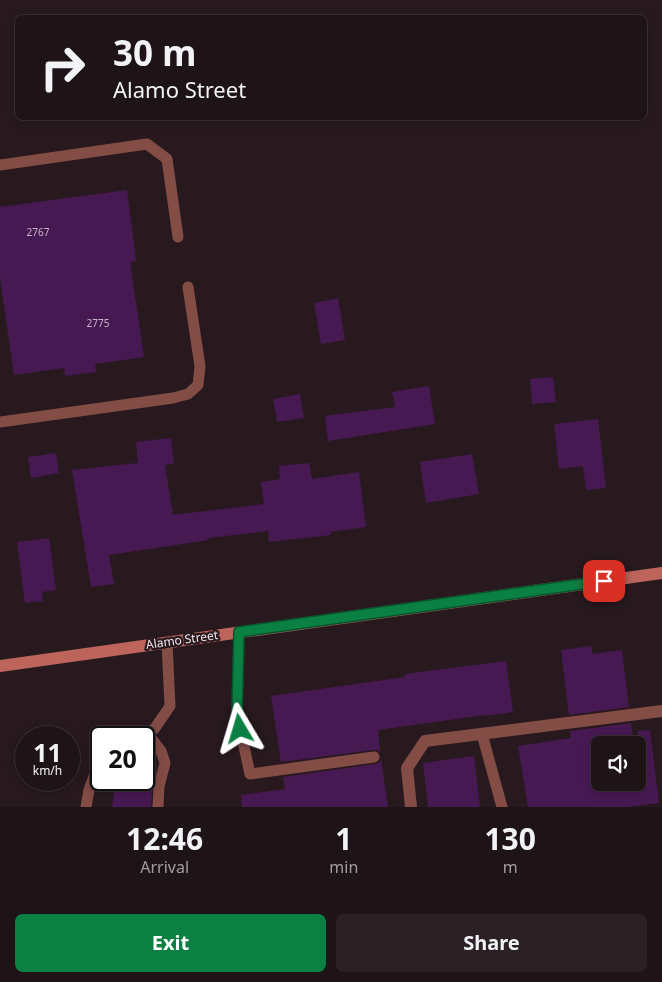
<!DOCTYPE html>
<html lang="en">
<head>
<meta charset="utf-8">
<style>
  :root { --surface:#1e1317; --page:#2b2024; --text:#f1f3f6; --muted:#a19ea1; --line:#3c3236; --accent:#0b8043 }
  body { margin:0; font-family:"Noto Sans",sans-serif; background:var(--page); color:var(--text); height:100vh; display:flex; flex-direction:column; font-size:19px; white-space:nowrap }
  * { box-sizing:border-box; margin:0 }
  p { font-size:16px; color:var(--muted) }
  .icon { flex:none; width:28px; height:28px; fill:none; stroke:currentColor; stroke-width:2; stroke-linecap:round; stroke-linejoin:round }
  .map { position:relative; height:807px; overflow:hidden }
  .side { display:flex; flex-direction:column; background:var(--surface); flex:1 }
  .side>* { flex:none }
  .hud { position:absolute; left:15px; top:15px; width:632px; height:105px; border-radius:8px; box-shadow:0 2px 12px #0003,0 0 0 1px var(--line); background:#1e1317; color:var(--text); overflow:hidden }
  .buttons { position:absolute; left:591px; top:736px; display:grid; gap:10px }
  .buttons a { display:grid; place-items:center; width:55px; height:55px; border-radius:8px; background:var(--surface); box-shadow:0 2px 12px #0003,0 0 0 1px var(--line); font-size:25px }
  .speed { position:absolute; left:15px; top:726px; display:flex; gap:10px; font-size:25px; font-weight:700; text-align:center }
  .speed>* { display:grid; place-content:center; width:65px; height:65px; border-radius:50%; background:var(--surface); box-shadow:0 2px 12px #0003,0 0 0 1px var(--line); line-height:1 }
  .speed small { font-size:12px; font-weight:400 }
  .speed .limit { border:2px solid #111; border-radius:8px; background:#fff; color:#111 }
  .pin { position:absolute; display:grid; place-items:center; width:42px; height:42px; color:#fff; margin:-21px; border-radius:10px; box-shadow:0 2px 8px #0006 }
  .me { position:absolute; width:55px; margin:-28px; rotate:353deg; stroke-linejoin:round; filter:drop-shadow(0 0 4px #0008) }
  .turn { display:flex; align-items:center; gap:18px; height:105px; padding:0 15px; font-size:22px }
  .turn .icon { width:65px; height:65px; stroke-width:2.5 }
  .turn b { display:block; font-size:35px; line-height:42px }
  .eta { display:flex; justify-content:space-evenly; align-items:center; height:85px; text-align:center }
  .eta b { font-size:30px; font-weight:700; line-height:35px }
  .cta { display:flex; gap:10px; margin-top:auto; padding:10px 15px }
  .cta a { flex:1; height:58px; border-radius:8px; background:var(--accent); color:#fff; font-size:20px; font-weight:700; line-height:58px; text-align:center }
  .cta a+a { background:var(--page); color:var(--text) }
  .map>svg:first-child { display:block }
</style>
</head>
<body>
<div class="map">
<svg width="662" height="807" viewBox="0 0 662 807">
  <rect width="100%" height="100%" fill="#28191f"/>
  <g fill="#471953">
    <polygon points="127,190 136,261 130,262 144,357 95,364 96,372 65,376 64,368 14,375 0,278 0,207"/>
    <polygon points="338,298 345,340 321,344 314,303"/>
    <polygon points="553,377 556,402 532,404 530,379"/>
    <polygon points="429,386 435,424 328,441 325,416 395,407 392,392"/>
    <polygon points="300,394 304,418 277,422 273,399"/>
    <polygon points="598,419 606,488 586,490 583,466 559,469 554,424"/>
    <polygon points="171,438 174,464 165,465 173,515 264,504 261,482 280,479 279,466 309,463 312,479 359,472 366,527 330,532 331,535 269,542 268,531 208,538 209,540 109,555 114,584 91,587 72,470 138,463 136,442"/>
    <polygon points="56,453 59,473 31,478 28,457"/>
    <polygon points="472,454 479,494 426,503 420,462"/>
    <polygon points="49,538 56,590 42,592 43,601 25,603 17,542"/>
    <polygon points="592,646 592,654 622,650 629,707 569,715 561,650"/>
    <polygon points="506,661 513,712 485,716 485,715 378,730 380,753 377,750 373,750 281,762 271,696 405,677 405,674"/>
    <polygon points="631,723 634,745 600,745 600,782 638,782 638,731 650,730 659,803 627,807 528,807 518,746 571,738 570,731"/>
    <polygon points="474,756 480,807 428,807 423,763"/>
    <polygon points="381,759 388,807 242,807 241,795 285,789 283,777 375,764 379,763"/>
    <polygon points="116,780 153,780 151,807 112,807"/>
  </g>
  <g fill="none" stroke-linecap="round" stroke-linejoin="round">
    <g stroke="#834c45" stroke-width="11">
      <polyline points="0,165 147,144 167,159 178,237"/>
      <polyline points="0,422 173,398 188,394 198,385 200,366 188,287"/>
      <polyline points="239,632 237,714 250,774 374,757"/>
      <polyline points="148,734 161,751 165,763 159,786 158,807"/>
      <polyline points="482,734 502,807"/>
      <polyline points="135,738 148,734 155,728 170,706 167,643"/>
      <polyline points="86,807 89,790 101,757"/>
    </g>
    <polyline stroke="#834c45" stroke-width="12" points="411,807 407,768 425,741 662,711"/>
    <polyline stroke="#bd655b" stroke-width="12" points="0,666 662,573"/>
  </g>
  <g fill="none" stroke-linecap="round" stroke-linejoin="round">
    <defs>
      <polyline id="route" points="240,729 237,714 239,632 604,581"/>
    </defs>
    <use href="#route" stroke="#07532c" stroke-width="12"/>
    <use href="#route" stroke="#0b8043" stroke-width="9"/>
  </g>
  <g text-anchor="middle" stroke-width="4.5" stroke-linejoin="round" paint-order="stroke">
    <g font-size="10" fill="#c9b5c6">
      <text x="38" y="236">2767</text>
      <text x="98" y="327">2775</text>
    </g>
    <g font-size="12" fill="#f4e9ed" stroke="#28191f">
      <text transform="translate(182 640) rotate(-8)" y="4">Alamo Street</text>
    </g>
  </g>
</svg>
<div class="buttons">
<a><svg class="icon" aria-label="sound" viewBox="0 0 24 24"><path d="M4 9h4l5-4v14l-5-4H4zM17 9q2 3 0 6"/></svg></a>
</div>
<div class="speed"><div>11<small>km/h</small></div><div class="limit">20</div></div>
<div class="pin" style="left:604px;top:581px;background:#d93025"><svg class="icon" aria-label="arrive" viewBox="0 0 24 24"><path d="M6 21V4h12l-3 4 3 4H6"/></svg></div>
<svg class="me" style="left:240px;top:729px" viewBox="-20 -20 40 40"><path d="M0-17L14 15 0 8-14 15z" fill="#0b8043" stroke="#fff" stroke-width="4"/></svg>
<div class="hud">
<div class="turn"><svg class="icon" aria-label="right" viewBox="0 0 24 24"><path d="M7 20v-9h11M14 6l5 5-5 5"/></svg><div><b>30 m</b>Alamo Street</div></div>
</div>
</div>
<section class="side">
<div class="eta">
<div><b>12:46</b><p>Arrival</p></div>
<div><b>1</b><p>min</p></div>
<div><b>130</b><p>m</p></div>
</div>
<div class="cta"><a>Exit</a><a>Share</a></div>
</section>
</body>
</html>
